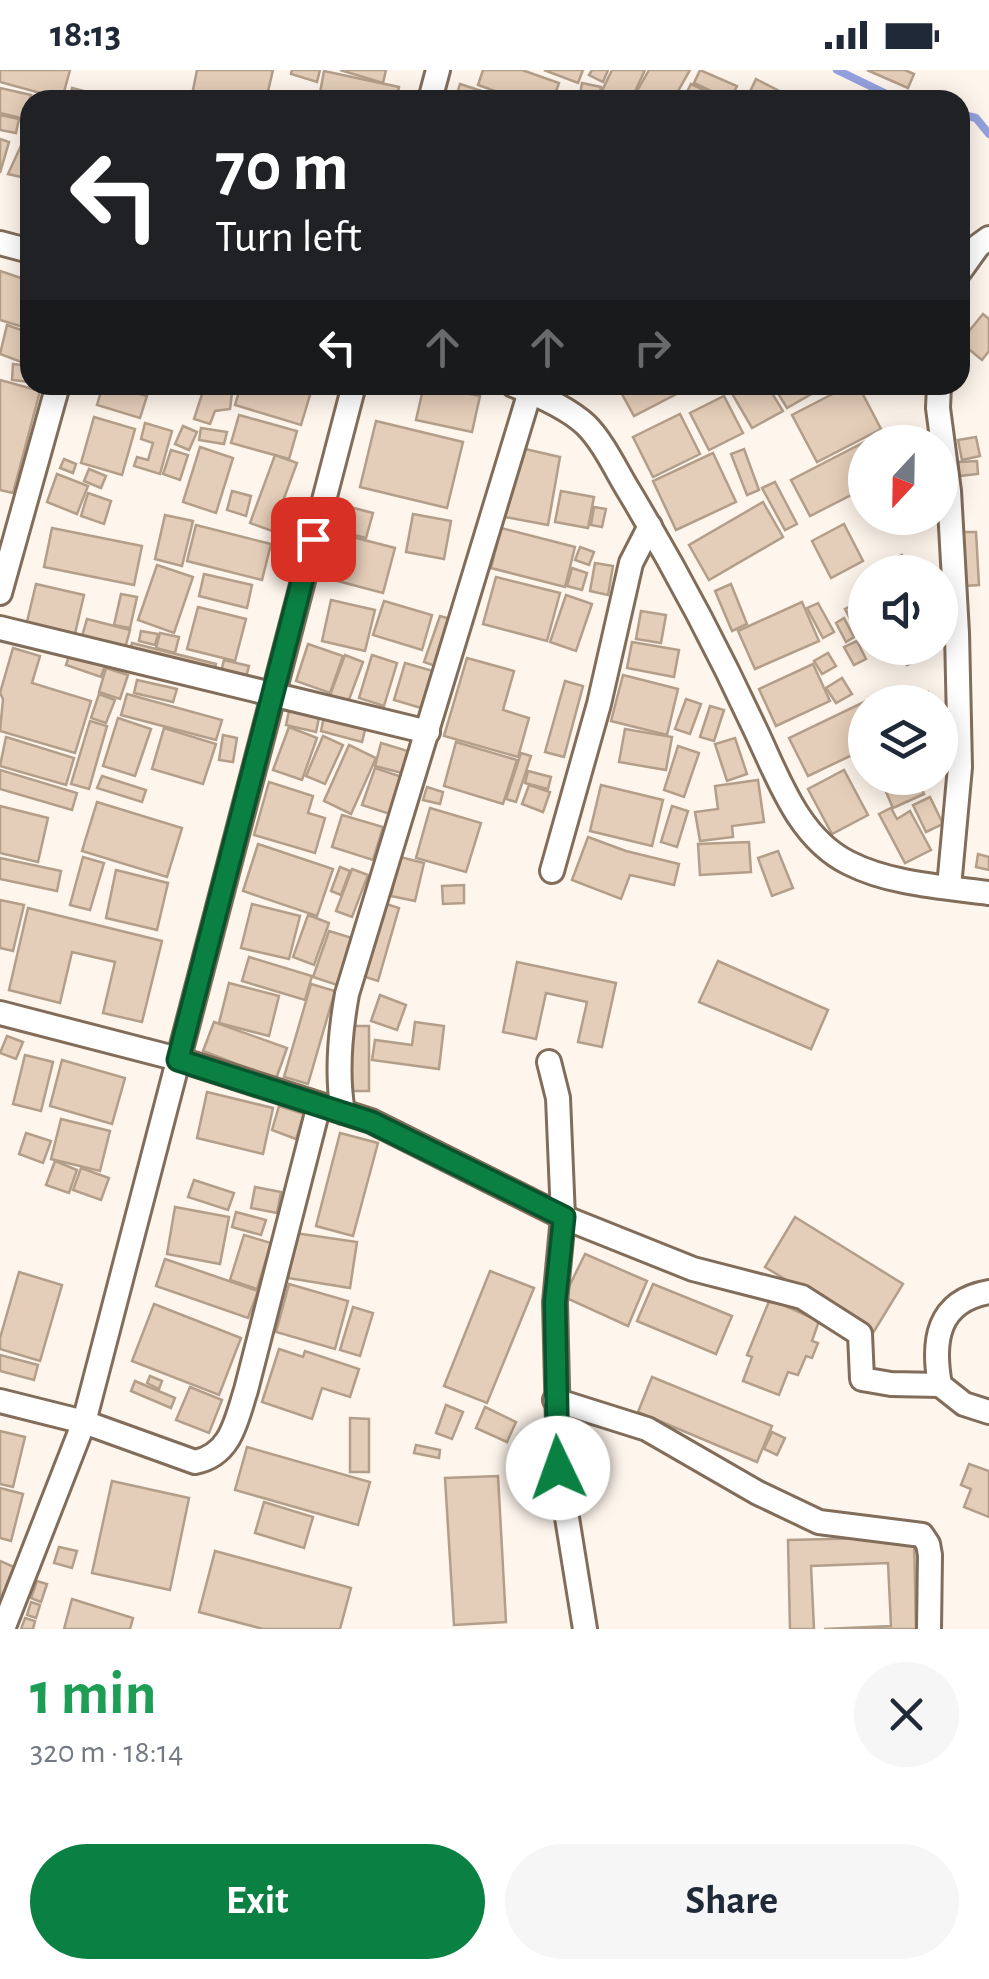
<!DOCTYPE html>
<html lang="en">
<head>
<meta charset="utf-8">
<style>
  :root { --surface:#fff; --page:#f6f6f7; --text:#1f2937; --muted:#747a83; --accent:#0b8043 }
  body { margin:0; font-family:"Alegreya Sans",sans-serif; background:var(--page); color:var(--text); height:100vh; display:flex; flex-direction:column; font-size:38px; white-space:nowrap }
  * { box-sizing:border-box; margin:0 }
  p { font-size:32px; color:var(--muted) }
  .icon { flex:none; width:55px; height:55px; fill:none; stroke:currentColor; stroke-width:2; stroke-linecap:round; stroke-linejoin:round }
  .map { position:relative; height:1559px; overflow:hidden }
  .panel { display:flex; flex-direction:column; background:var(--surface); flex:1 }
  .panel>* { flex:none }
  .guide { position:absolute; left:20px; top:20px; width:950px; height:305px; border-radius:30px; box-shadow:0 5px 25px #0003; background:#202124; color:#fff; overflow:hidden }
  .needle { width:65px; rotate:202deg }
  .controls { position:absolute; left:848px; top:355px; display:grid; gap:20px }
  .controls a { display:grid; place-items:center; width:110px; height:110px; border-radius:50%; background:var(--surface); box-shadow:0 5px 25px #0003; font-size:50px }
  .pin { position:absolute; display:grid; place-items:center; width:85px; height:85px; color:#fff; margin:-42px; border-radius:20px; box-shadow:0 5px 15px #0006 }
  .me { position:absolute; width:110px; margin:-55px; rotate:357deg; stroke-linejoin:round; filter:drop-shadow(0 0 8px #0008) }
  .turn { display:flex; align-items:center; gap:35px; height:210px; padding:0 30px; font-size:45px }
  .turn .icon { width:130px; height:130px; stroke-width:2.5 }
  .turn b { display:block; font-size:70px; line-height:85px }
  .lanes { display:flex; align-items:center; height:95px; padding:0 30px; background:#0003; justify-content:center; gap:50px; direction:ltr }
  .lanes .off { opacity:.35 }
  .round { display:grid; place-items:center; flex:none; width:105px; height:105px; border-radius:52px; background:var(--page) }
  .headline { display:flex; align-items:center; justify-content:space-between; height:170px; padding:0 30px }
  h1 { font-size:60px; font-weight:700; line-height:75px; color:#1e9e55 }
  .action { display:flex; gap:20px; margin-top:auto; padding:20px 30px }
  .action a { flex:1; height:115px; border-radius:60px; background:var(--accent); color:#fff; font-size:40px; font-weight:700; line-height:115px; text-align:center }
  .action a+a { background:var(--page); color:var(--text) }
  .status { display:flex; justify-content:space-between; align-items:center; height:70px; padding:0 50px; background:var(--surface); direction:ltr }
  .status svg { height:28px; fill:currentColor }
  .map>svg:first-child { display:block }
</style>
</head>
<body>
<div class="status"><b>18:13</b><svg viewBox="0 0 49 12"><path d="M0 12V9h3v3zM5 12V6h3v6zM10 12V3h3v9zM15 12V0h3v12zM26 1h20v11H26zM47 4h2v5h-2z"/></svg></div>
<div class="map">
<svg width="989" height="1559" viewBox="0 0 989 1559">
  <rect width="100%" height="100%" fill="#fef5ec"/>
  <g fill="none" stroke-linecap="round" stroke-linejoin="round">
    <g stroke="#95a1df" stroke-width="8">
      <polyline points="837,0 899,30"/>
      <polyline points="960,44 976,48 989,64"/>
    </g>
  </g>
  <g fill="#e5ceb9" stroke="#b39e89" stroke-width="2.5">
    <polygon points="0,0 70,0 62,29 0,12"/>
    <polygon points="197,0 273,0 266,30 191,30"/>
    <polygon points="292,0 320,0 317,12 291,4"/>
    <polygon points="340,0 386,0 383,13"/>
    <polygon points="483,0 522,0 559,13 553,30 520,30 478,15"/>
    <polygon points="544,0 583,0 578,13"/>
    <polygon points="592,0 608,0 603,12 589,5"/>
    <polygon points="612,0 645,0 631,30 610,30 600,25"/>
    <polygon points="649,0 690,0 673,30 632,30"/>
    <polygon points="700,0 737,16 730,30 694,13"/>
    <polygon points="867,0 905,0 914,4 908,18"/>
    <polygon points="324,1 399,17 396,30 350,30 320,23"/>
    <polygon points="756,9 793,28 792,30 746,30"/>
    <polygon points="582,13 601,17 598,30 579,30"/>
    <polygon points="460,14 497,26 511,30 455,30"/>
    <polygon points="691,14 725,30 683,30"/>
    <polygon points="0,18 31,25 25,49 0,43"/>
    <polygon points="72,18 99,25 98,30 69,30"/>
    <polygon points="38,23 66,30 36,30"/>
    <polygon points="0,45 19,49 16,63 0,60"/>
    <polygon points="30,56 30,109 8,104"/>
    <polygon points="0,69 9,72 0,103"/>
    <polygon points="0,201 30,211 30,259 0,250"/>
    <polygon points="983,244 989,249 989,281 982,290 960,272"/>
    <polygon points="7,255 30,263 24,293 0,284"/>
    <polygon points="13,294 30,296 30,312 12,310"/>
    <polygon points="0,310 40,321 13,423 0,420"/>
    <polygon points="103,315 147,326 140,348 97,335"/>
    <polygon points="126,315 165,315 163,323"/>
    <polygon points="205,315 224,315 223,319 232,323 230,339 215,341 210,354 194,349"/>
    <polygon points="241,315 313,315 301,355 235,335"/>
    <polygon points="424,315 480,326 472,362 416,350"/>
    <polygon points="617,315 694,315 634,346"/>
    <polygon points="727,315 767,315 783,341 752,358"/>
    <polygon points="773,315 827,315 787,338"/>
    <polygon points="850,315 858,315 881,359 817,392 792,345"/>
    <polygon points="724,326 743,363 709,380 690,343"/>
    <polygon points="680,344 700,384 653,407 633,367"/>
    <polygon points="239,345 297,361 289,389 231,373"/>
    <polygon points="94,347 135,359 122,405 81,393"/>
    <polygon points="376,351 463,372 447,438 360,417"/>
    <polygon points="145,353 172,361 160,404 134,396 137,387 148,390 153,373 141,369"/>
    <polygon points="183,356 197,362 189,380 175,374"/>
    <polygon points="201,358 227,362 224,374 199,370"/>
    <polygon points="882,363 887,372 865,372 865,418 810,446 791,410"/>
    <polygon points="976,367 980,386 962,390 958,370"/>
    <polygon points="200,377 233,388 216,443 183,432"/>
    <polygon points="525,379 560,387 548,455 505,447"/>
    <polygon points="744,379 759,420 747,425 731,384"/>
    <polygon points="171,380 188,385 180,410 163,404"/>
    <polygon points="713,383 736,432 676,460 653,411"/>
    <polygon points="275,385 297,393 272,461 250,453"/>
    <polygon points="64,389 76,394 73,403 60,398"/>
    <polygon points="977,391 978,404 959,406 958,392"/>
    <polygon points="89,399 106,406 101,418 84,411"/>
    <polygon points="57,404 88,416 77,444 47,432"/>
    <polygon points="775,412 797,454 785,460 762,418"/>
    <polygon points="232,421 251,426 246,446 227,440"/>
    <polygon points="561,421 594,427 588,458 555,452"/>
    <polygon points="88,423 111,431 104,454 81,446"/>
    <polygon points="763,432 783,467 709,510 689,475"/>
    <polygon points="346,436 373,443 366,468 339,461"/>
    <polygon points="594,437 606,439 602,457 591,455"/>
    <polygon points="413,444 451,451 444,489 406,482"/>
    <polygon points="165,445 193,451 182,496 155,489"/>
    <polygon points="844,454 863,491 831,508 812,471"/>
    <polygon points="196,455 271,474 262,510 187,491"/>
    <polygon points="52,458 142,476 134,515 44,497"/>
    <polygon points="501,458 575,477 565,517 491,498"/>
    <polygon points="962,462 976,462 979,515 965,516"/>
    <polygon points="345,465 395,478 383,523 334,510"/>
    <polygon points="580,477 594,482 589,495 575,490"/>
    <polygon points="902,485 911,502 866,502"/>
    <polygon points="595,493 613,496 608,525 590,521"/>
    <polygon points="157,495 193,507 174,563 138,550"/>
    <polygon points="572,498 587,503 582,520 567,516"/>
    <polygon points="204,504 252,515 247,538 199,526"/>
    <polygon points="496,507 560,523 547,571 483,554"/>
    <polygon points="36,514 84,525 74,568 26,556"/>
    <polygon points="731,514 747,554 732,561 715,521"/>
    <polygon points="121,524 137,527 130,558 114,555"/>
    <polygon points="566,525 592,534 576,581 550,572"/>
    <polygon points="331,530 375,540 365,581 322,571"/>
    <polygon points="862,530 865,561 858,564 845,539"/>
    <polygon points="384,531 432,545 422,580 373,565"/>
    <polygon points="802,532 819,571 755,599 738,561"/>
    <polygon points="818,533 834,562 823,568 807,538"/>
    <polygon points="198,537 246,549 235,591 187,579"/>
    <polygon points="641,541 666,545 661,573 636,569"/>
    <polygon points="440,546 454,550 438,597 424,592"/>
    <polygon points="844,548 854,567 846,572 836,553"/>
    <polygon points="87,549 130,560 124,582 81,570"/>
    <polygon points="141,561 158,564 155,575 139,571"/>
    <polygon points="160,563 179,567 175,583 156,578"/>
    <polygon points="857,571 866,589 854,595 844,577"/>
    <polygon points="632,572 679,580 674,607 627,598"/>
    <polygon points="132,573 216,594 213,605 129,585"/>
    <polygon points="308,574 343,586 330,623 296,611"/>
    <polygon points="13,578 40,586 32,613 91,631 75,683 0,661 3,629 0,623"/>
    <polygon points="898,578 927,578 930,584 907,595"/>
    <polygon points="71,580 106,593 101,607 66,595"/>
    <polygon points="828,583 836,596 822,604 814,591"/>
    <polygon points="345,585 363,592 347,635 329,628"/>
    <polygon points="372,585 397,593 384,636 359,628"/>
    <polygon points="467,588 514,601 503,640 529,648 518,687 444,666"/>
    <polygon points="224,590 249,596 246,607 221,602"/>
    <polygon points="405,593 433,601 421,638 394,630"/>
    <polygon points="813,594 830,631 776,656 759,619"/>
    <polygon points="106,598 128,605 120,629 99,622"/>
    <polygon points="623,605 678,619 667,665 611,651"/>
    <polygon points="842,608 852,624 836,633 826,618"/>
    <polygon points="137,610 177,619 173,632 134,623"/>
    <polygon points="565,611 583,616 564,687 545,682"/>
    <polygon points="928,622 931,632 894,632 894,630"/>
    <polygon points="99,624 115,630 106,653 91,648"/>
    <polygon points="127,624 222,650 216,670 121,645"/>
    <polygon points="686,629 701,634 690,664 675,659"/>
    <polygon points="864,632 865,679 808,706 789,668"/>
    <polygon points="290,636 320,643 316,662 286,655"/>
    <polygon points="710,636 724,640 714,671 700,667"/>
    <polygon points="325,642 367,652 362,672 321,661"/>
    <polygon points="118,648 151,659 135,706 103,696"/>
    <polygon points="90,651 107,656 89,719 71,714"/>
    <polygon points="289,657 317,668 302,710 273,700"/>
    <polygon points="164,658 216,674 203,714 152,699"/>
    <polygon points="625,659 672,667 666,700 619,692"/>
    <polygon points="223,665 237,668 233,692 219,690"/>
    <polygon points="323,666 343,675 325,714 306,706"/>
    <polygon points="6,667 74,688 66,715 0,696"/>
    <polygon points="735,668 747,704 727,711 715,674"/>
    <polygon points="456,672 517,690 503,734 444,716"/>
    <polygon points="381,673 408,681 402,703 375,696"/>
    <polygon points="349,675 376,688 351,744 324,731"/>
    <polygon points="678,676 699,683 684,727 664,720"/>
    <polygon points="521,683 531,686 516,732 506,729"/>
    <polygon points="375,698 405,708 393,745 362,735"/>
    <polygon points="0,700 77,723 72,740 0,719"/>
    <polygon points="844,700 868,745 832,764 808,719"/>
    <polygon points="528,701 551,707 548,719 525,713"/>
    <polygon points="102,706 146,720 142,732 97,718"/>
    <polygon points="880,708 917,708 924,724 893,738"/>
    <polygon points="758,710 764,752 732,756 733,767 700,771 695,742 718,739 715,716"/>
    <polygon points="269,712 313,726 308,743 325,748 315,783 254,765"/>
    <polygon points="529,715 550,722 543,742 522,734"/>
    <polygon points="601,715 663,730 652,776 590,761"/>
    <polygon points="427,717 443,722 440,734 423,730"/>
    <polygon points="930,727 943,754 926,762 913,735"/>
    <polygon points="97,732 182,758 167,807 82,781"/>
    <polygon points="0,736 48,748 38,792 0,783"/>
    <polygon points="672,736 688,741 677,777 661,772"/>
    <polygon points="430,738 481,753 466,802 416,788"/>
    <polygon points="891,738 897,749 910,741 931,780 905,793 879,744"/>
    <polygon points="342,745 383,757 373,790 332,777"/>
    <polygon points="588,767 626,781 679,794 674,815 630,805 621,829 572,810"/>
    <polygon points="749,772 751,802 700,805 698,774"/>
    <polygon points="258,774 333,799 317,846 243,821"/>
    <polygon points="778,781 793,818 772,826 758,788"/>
    <polygon points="978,784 989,787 989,800 976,797"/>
    <polygon points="83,787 104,793 90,840 70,835"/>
    <polygon points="400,787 424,793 415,831 391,826"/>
    <polygon points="0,788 61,801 57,821 0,809"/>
    <polygon points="340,797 350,801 341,825 331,821"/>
    <polygon points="352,799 368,805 352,847 336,841"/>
    <polygon points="116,800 168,813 157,860 106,848"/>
    <polygon points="464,815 464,833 443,834 442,816"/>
    <polygon points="0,830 24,835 13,881 0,878"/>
    <polygon points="380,832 399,838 378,911 359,905"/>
    <polygon points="252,834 300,846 289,889 241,878"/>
    <polygon points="28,838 162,871 142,952 103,943 115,892 72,882 60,933 9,920"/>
    <polygon points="308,845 329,853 314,895 293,887"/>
    <polygon points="329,861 352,868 337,915 313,907"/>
    <polygon points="249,887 312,906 305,930 242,911"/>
    <polygon points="718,891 828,940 811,979 699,932"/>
    <polygon points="517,892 616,913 602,977 578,972 587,932 546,923 536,969 503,962"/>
    <polygon points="229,913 279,926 269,966 219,953"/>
    <polygon points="311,914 335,921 308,1014 284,1007"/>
    <polygon points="380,925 406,935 397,960 371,951"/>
    <polygon points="214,952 287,978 276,1009 203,981"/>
    <polygon points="415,952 444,956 439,999 372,990 375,970 412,975"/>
    <rect x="346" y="956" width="23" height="65"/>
    <polygon points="7,966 23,972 16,989 0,983"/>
    <polygon points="25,985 53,992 41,1041 13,1034"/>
    <polygon points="62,990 125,1008 112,1054 50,1036"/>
    <polygon points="207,1022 273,1038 263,1084 197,1068"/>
    <polygon points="279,1036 304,1044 296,1069 272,1060"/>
    <polygon points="61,1049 110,1061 100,1101 51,1089"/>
    <polygon points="26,1063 51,1071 43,1093 19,1084"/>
    <polygon points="340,1063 378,1073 353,1166 316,1156"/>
    <polygon points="55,1091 77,1100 69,1123 46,1115"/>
    <polygon points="81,1098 109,1108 101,1130 73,1120"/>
    <polygon points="194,1110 234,1123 228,1140 188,1127"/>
    <polygon points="255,1117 281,1122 277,1143 251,1138"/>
    <polygon points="175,1137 229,1147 220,1194 167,1184"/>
    <polygon points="236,1142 266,1150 261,1165 232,1157"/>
    <polygon points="795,1147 903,1214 873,1263 765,1197"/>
    <polygon points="295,1163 357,1172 350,1218 288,1208"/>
    <polygon points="244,1165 271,1173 257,1219 230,1210"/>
    <polygon points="585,1184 647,1211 628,1256 564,1227"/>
    <polygon points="165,1189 258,1221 248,1248 156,1216"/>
    <polygon points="490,1201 534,1218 487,1333 444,1316"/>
    <polygon points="19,1202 62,1215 40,1291 0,1279 0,1268"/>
    <polygon points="289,1214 348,1231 335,1279 276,1262"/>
    <polygon points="653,1214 732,1246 716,1284 637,1251"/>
    <polygon points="770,1229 819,1251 812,1271 818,1273 812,1288 806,1286 798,1305 788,1302 779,1325 743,1311 752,1287 747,1285"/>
    <polygon points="154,1234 241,1268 219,1325 132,1291"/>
    <polygon points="353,1237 373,1243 360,1286 340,1280"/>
    <polygon points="279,1279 303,1287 305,1281 359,1299 350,1327 322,1318 312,1349 262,1332"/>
    <polygon points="0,1285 38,1295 34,1310 0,1301"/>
    <polygon points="150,1306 162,1311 159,1319 147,1313"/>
    <polygon points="652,1307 772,1356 757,1392 638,1342"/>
    <polygon points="135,1311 175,1328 171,1338 131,1321"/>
    <polygon points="190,1317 222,1330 209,1363 176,1350"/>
    <polygon points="446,1335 463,1342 452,1369 436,1363"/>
    <polygon points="485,1337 516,1352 507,1372 476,1358"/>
    <polygon points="350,1348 369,1349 369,1402 350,1402"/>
    <polygon points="0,1361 25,1367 13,1417 0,1414"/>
    <polygon points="772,1362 785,1368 777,1385 764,1379"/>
    <polygon points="416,1375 440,1380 439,1388 414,1383"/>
    <polygon points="247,1377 370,1412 358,1455 235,1420"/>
    <polygon points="969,1394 989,1401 989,1447 964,1437 971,1419 961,1415"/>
    <polygon points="498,1406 506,1552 454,1555 445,1408"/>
    <polygon points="112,1411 189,1428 170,1520 92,1503"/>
    <polygon points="0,1418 23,1424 11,1471 0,1468"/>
    <polygon points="264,1432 313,1447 304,1478 255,1463"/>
    <polygon points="914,1467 916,1559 824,1559 891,1556 888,1493 811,1496 814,1559 790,1559 788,1470"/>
    <polygon points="59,1477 77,1481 72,1498 54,1493"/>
    <polygon points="215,1481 351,1518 340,1559 263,1559 199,1542"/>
    <polygon points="0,1491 14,1497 0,1531"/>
    <polygon points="37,1511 47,1514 41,1532 31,1528"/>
    <polygon points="72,1529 133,1548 130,1559 64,1559"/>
    <polygon points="31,1532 40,1535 36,1548 27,1545"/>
    <polygon points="25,1548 35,1551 33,1559 21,1559"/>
  </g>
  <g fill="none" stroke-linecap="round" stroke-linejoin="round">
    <defs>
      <g id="minor">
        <polyline points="430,30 438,0"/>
        <polyline points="0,173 30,181"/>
        <polyline points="960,201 978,176 989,168"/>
        <path d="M513 315C536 324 568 338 586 355 603 372 615 398 627 418 674 496 717 577 755 659 778 707 798 768 849 793 890 814 944 817 989 823"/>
        <polyline points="939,315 938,338 949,421 957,563 960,697 949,817"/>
        <polyline points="0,523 58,315"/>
        <polyline points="0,558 428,662"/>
        <polyline points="552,801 599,634 631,493 650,456"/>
        <polyline points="0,943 178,989 371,1051 563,1147 693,1199 802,1227 860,1264 862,1309 891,1314 940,1315"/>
        <polyline points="549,992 558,1028 563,1147 555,1232 559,1398 585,1559"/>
        <path d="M343 1042C336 1003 340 963 347 924L532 315"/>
        <path d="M989 1222C937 1231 932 1271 940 1315L964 1334 989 1342"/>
        <polyline points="555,1330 647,1359 758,1423 819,1452 922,1465 928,1474 930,1485 929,1559"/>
        <path d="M0 1331 84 1352 195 1392C231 1385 236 1351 246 1320L319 1035"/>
        <polyline points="3,1559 84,1352 354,315"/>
      </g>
    </defs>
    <use href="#minor" stroke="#816d5a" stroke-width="28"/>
    <use href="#minor" stroke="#fff" stroke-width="22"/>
  </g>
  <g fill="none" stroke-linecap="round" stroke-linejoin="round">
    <defs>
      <polyline id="route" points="313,469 178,990 371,1052 564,1147 555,1232 558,1398"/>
    </defs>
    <use href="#route" stroke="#07532c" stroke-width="25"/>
    <use href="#route" stroke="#0b8043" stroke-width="18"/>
  </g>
</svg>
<div class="controls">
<a><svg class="needle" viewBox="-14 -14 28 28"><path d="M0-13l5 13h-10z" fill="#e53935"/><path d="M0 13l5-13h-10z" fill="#747a83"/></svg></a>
<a><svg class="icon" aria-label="sound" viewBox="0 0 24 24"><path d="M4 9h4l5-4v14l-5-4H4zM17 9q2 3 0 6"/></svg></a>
<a><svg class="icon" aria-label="layers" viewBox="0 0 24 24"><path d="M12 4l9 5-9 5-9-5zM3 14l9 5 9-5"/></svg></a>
</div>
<div class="pin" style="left:313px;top:469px;background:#d93025"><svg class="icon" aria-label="arrive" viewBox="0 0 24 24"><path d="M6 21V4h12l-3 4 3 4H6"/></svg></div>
<svg class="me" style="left:558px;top:1398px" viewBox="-20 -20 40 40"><circle r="19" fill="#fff"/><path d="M0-13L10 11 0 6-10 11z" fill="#0b8043"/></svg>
<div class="guide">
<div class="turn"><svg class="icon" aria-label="left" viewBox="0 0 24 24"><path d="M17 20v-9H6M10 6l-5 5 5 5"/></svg><div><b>70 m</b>Turn left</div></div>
<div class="lanes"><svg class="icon" aria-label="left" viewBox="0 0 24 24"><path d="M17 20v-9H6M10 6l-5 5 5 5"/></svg><svg class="icon off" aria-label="ahead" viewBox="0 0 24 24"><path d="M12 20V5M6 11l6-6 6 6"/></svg><svg class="icon off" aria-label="ahead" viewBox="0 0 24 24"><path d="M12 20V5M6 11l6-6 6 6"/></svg><svg class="icon off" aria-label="right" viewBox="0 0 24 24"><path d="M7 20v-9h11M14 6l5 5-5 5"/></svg></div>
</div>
</div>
<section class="panel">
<div class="headline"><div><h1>1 min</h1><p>320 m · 18:14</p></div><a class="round"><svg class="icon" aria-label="close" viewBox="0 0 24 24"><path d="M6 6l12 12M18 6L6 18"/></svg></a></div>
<div class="action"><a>Exit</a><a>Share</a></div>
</section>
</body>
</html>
